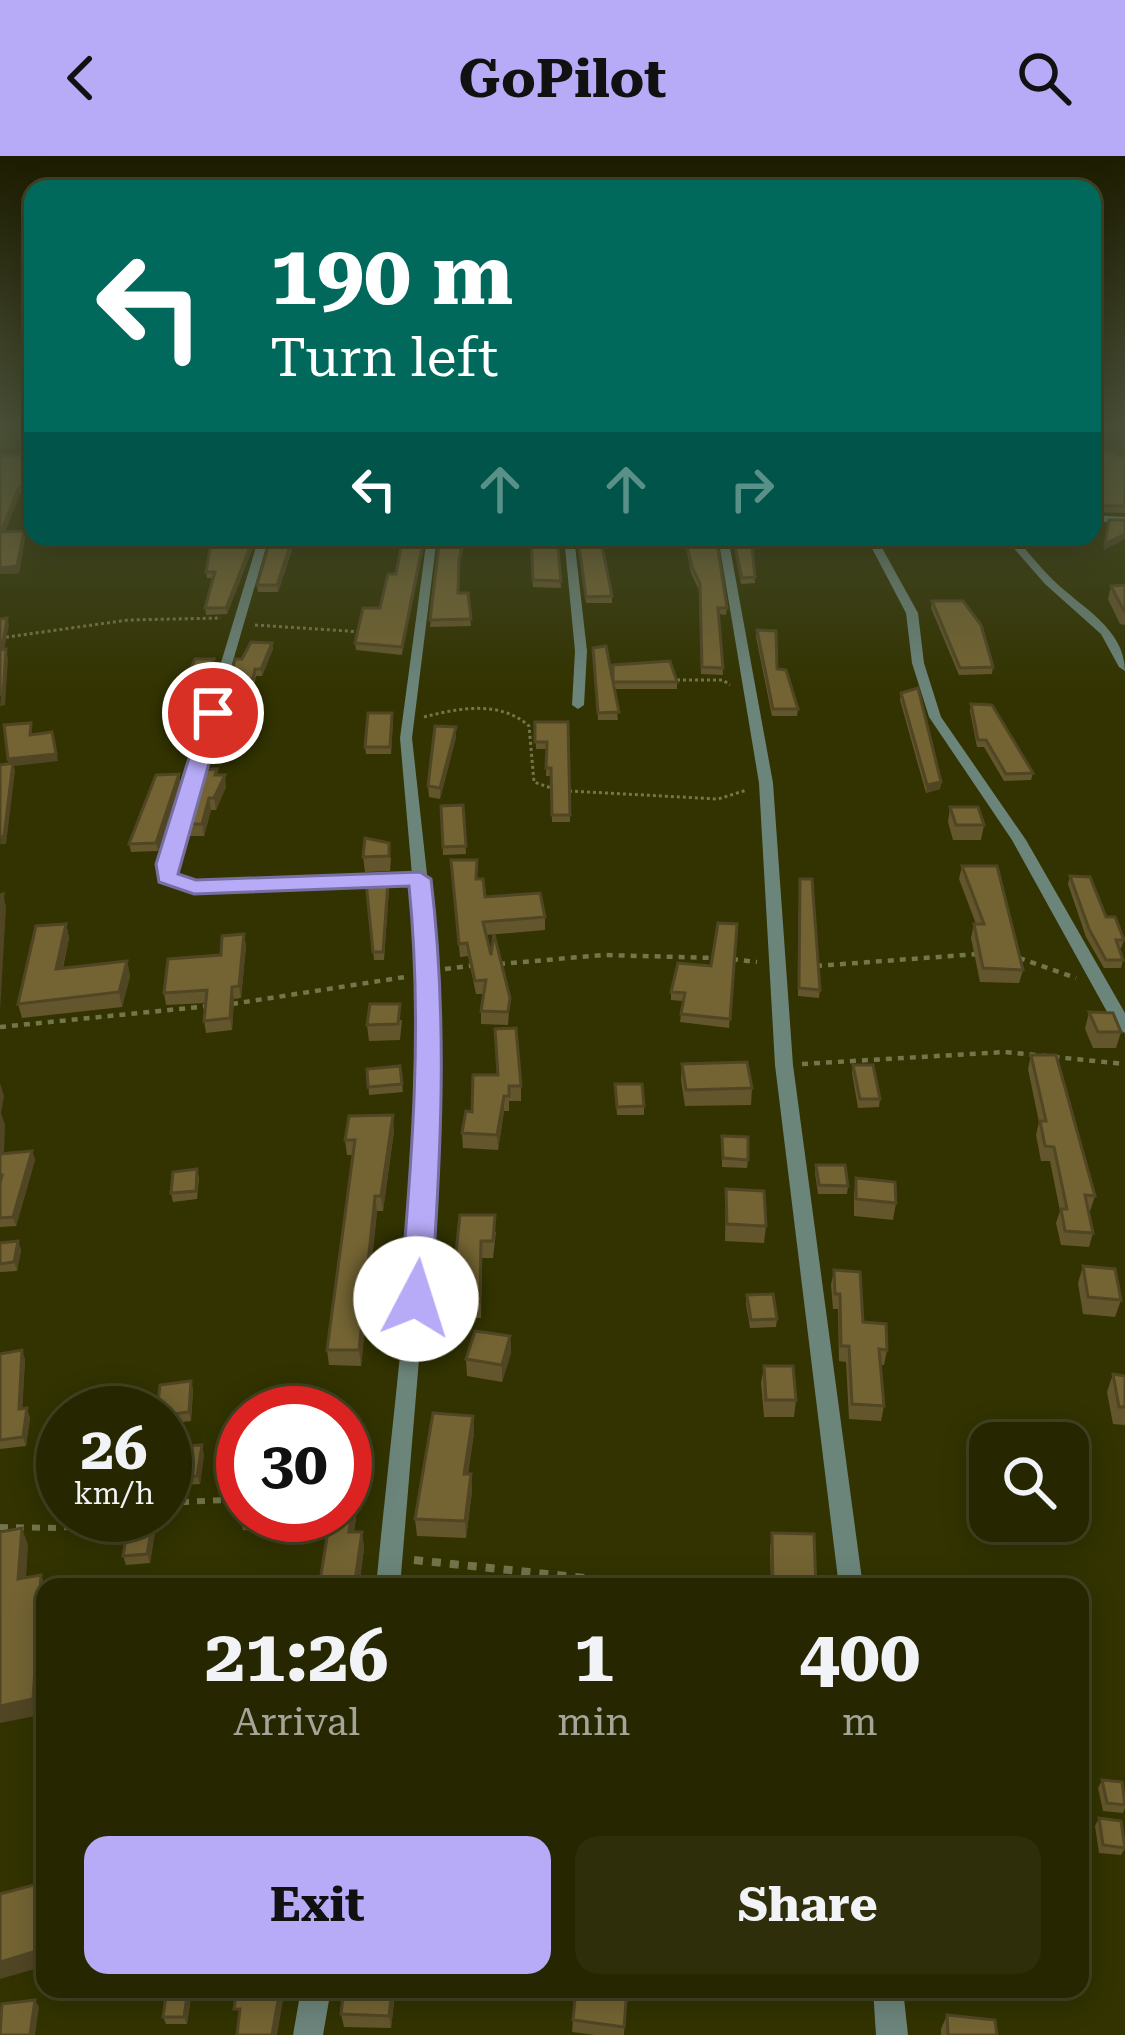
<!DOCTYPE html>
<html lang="en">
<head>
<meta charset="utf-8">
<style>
  :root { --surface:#262600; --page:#2e2e0a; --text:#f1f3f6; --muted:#a4a599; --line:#424322; --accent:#b7abf8 }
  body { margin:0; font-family:"Roboto Serif",serif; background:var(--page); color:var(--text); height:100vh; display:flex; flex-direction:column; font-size:45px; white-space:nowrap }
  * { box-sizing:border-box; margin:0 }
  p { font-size:39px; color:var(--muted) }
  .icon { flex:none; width:66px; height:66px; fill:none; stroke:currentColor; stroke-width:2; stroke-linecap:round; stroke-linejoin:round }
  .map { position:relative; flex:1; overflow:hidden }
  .side { position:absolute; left:36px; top:1422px; width:1053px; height:420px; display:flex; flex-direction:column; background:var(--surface); border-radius:24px; box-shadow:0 6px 30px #0003,0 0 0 3px var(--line) }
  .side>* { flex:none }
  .top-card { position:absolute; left:24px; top:24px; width:1077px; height:366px; border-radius:24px; box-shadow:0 6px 30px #0003,0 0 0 3px var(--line); background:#00695c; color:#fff; overflow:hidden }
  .buttons { position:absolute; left:969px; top:1266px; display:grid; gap:24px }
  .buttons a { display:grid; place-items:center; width:120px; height:120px; border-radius:24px; background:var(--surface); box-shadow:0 6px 30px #0003,0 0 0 3px var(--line); font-size:60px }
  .speed { position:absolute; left:36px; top:1230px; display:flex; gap:24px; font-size:60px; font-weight:700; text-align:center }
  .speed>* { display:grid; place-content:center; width:156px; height:156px; border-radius:50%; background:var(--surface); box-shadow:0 6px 30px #0003,0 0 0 3px var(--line); line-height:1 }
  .speed small { font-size:30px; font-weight:400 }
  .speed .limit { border:18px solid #d22; background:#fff; color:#111 }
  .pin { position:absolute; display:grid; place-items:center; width:102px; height:102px; color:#fff; margin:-51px; border:6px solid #fff; border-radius:50%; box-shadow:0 3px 12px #0007 }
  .me { position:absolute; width:132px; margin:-66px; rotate:5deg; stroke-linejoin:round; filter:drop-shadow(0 0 9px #0008) }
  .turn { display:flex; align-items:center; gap:42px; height:252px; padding:0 48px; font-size:54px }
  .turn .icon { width:156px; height:156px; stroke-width:2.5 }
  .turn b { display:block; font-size:84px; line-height:102px }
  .lanes { display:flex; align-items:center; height:114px; padding:0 48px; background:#0003; justify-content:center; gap:60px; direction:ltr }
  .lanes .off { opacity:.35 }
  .eta { display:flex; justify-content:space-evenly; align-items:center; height:204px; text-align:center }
  .eta b { font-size:72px; font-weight:700; line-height:84px }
  .cta { display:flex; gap:24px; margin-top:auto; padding:24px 48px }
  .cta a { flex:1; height:138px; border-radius:24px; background:var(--accent); color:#111; font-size:48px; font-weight:700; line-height:138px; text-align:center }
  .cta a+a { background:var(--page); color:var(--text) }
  header { display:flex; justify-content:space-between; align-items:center; height:156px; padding:0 48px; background:var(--accent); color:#111; font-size:54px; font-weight:700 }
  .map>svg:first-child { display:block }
</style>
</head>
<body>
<header><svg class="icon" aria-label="back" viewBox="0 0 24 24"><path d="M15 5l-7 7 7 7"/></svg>GoPilot<svg class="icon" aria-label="search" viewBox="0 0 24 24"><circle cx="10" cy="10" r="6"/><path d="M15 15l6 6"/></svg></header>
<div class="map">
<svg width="1125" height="1879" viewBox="0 0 1125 1879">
  <rect width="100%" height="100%" fill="#323300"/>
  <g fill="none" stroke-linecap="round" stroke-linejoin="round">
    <g stroke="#73754b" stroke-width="3" stroke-dasharray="3 3" stroke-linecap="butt">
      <polyline points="255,469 363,476"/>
      <polyline points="0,482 128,464 221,462"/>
      <polyline points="671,524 723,524 730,529"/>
      <path d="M424 561C459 552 500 544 529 570L534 626 557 634"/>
      <polyline points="569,635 718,643 747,634"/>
    </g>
    <g stroke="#73754b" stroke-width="4.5" stroke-dasharray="6 6" stroke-linecap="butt">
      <polyline points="1019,802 1076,822"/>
      <polyline points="732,803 757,806"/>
      <polyline points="499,808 604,799 715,802"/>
      <polyline points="816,810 978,798"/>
      <polyline points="445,813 476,809"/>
      <polyline points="232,848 405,821"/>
      <polyline points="0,871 209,850"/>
      <polyline points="802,908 1005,896 1125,908"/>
    </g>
    <g stroke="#73754b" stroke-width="6" stroke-dasharray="8 8" stroke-linecap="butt">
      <polyline points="345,1337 375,1332"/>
      <polyline points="165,1347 243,1343"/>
      <polyline points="0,1371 62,1372 115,1359"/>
    </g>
    <polyline stroke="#73754b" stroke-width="8" stroke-dasharray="9 9" stroke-linecap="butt" points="414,1404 671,1431"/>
    <g fill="#6c857b" fill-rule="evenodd">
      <polygon points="1092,359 1125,361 1125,367 1092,365"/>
      <polygon points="121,381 131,381 124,387 119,384"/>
      <path d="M259 381H269L174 708V719L196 726 412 719 400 582 427 381H437L412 582 437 809 438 976 400 1431H376C398 1198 435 962 413 728L194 736 160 721V708Z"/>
      <polygon points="564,381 574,381 587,495 584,549 578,553 572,549 575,495"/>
      <polygon points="718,381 728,381 773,627 793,909 863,1431 839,1431 775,909 759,627"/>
      <polygon points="866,381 876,381 918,457 924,507 941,561 1026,684 1125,857 1125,877 1116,872 1012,684 929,561 912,507 906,457"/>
      <path d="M1004 381H1015C1028 396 1040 411 1054 425 1081 451 1125 473 1125 515L1119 511 1101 478 1045 428Z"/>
      <polygon points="301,1833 331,1833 323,1879 293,1879"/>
      <polygon points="873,1833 903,1833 908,1879 876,1879"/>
    </g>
  </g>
  <g fill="#64562c">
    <polygon points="1092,296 1125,300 1125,357 1092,356"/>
    <polygon points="33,299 33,337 20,337 5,376 24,375 25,381 19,417 0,418 0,300"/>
    <polygon points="90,381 118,381 115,385 90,384"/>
    <polygon points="131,381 149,381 145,386 132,386"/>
    <polygon points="257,381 227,458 206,459 205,452 213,422 207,422 206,416"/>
    <polygon points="271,381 320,381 296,382 278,436 258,436 257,429"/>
    <polygon points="403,381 402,499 356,494 355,487 380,452 396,418"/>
    <polygon points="440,381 466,381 459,410 458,437 468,437 471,470 430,471"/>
    <polygon points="530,381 557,381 561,432 533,431"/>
    <polygon points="577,381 612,440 612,447 586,447"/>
    <polygon points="684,381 716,381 727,452 726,459 719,458 723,519 701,518 699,434 691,417"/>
    <polygon points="732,381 751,381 755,427 741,428"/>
    <polygon points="983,381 1004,381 1003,387 988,388"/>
    <polygon points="1020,381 1047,381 1047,385 1025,386"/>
    <polygon points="1125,429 1125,469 1120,468 1108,443 1111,430"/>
    <polygon points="932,445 993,511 992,518 959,519 931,452"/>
    <polygon points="757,474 798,553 797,560 772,560 756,481"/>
    <polygon points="272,487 273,493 262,520 256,520 254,530 231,529 230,522 242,503"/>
    <polygon points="593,492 612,524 677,526 677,533 614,533 618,564 598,564"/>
    <polygon points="214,503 215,510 209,529 187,529 186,522"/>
    <polygon points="901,537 941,626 940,633 926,637 900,544"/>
    <polygon points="971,548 1033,617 1031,624 1004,625 984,591 977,591 970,555"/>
    <polygon points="246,562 239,594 212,594 211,587"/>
    <polygon points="393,564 391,598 366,598 365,591"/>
    <polygon points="535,566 568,566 570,666 552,666 551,620 546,620 547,593 536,593"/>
    <polygon points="456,571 456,581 440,643 429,641 428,630"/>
    <polygon points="217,613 218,619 226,631 216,654 211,654 204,680 187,680 185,668"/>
    <polygon points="179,618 180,626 158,695 131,696 129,688"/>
    <polygon points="463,649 466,698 443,699 441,650"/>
    <polygon points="950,651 984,669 981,684 953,684 948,666"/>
    <polygon points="365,682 391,702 390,715 365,716 363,701"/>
    <polygon points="451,704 477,723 485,741 545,761 545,774 486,779 491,799 510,842 508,869 481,868 481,855 484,838 476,838 468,800 460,801"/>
    <polygon points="962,710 1023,814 1019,827 980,826 971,782 974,768 976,768 959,723"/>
    <polygon points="1070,720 1124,784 1121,792 1119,792 1123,804 1121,812 1104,812 1086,781 1068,728"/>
    <polygon points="366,726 389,733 384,804 374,804"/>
    <polygon points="799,731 820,834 819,842 798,840"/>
    <polygon points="66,768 69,782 63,812 127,805 130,820 122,851 22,862 18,848"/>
    <polygon points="737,768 729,872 680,866 683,845 671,844 671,836 711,810"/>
    <polygon points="244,778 246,790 241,842 234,843 232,874 206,877 204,865 206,847 166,849 164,837 221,799"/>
    <polygon points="1089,856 1121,876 1116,892 1093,892 1085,873"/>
    <polygon points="402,864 400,884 369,885 367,869"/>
    <polygon points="1031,899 1095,1040 1090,1055 1088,1054 1093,1077 1089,1091 1061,1089 1056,1067 1060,1055 1050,1005 1041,1005 1036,979 1039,966 1028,913"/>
    <polygon points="682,908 752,932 751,949 685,950 681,924"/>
    <polygon points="853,909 880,943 879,951 858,952 852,917"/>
    <polygon points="400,910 403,936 369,939 367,913"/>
    <polygon points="473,919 521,930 521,945 509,945 509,955 504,955 498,994 463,992 462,977 472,956"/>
    <polygon points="615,937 644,950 644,959 617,959"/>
    <polygon points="394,975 383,1055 377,1055 361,1210 329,1209 327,1194 353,999 347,999 345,984"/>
    <polygon points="722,989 748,1004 747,1012 722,1011"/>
    <polygon points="32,995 35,1004 16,1070 0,1071 0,998"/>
    <polygon points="816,1009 848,1030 847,1038 818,1038 815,1017"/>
    <polygon points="197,1013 199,1022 197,1043 173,1046 171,1037"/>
    <polygon points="856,1022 896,1047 893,1064 854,1060 854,1039"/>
    <polygon points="726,1033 766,1070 764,1087 725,1085"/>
    <polygon points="460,1059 496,1076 493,1102 482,1102 481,1162 445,1162 444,1145 454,1116"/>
    <polygon points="18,1085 21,1094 17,1115 0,1116 0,1087"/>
    <polygon points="1083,1110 1121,1144 1115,1161 1083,1158 1078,1127"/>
    <polygon points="834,1114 863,1166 887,1194 884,1209 880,1209 884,1250 881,1265 849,1263 846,1206 839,1205 838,1153 833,1153 831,1129"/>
    <polygon points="747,1139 777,1163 776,1171 750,1172 746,1148"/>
    <polygon points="510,1180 511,1197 502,1226 467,1220 466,1203"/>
    <polygon points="0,1198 25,1203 22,1253 30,1261 26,1290 0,1293"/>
    <polygon points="764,1210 796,1244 794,1261 764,1261 761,1227"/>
    <polygon points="1113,1218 1125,1220 1125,1269 1113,1268 1107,1236"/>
    <polygon points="191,1225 193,1234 191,1265 165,1268 165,1257"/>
    <polygon points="345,1258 354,1259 356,1275 346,1332 356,1332 358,1348 354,1376 362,1376 364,1392 359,1431 319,1431 327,1379 243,1374 239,1358 345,1359"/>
    <polygon points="473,1260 474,1277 468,1318 471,1318 472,1335 466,1382 417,1380 415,1363"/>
    <polygon points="204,1298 200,1328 170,1330 168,1321"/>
    <polygon points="130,1359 156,1359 157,1363 150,1407 126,1409 123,1400"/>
    <polygon points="772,1377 816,1431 771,1431 770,1392"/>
    <polygon points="1102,1624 1125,1641 1125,1652 1123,1657 1103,1655 1098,1632"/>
    <polygon points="1099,1662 1125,1692 1121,1699 1099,1697 1095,1670"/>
    <polygon points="167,1833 192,1833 187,1868 166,1868 163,1861"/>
    <polygon points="344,1833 432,1833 431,1837 395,1837 391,1872 344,1871 341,1858"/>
    <polygon points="627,1833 624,1879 595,1879 572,1876 573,1864"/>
    <polygon points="947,1859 997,1879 941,1879 941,1873"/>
  </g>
  <g fill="#514624">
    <polygon points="19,331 20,337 2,382 1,376"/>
    <polygon points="24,375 25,381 19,417 0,418 0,412"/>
    <polygon points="1125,378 1125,383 1104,394 1105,388"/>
    <polygon points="254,381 257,381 227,458 226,452"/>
    <polygon points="293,381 295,381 278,436 277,429"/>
    <polygon points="424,381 426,381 402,499 402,491"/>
    <polygon points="7,462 9,469 4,494 0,495 0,488"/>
    <polygon points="272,487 273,493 262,520 261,513"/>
    <polygon points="6,493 8,503 5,549 0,550"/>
    <polygon points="245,555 246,562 239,594 237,587"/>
    <polygon points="456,571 456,581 440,643 440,632"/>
    <polygon points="52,576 58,605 14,610 15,615 6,688 0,688 9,610 8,603"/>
    <polygon points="179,618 180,626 158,695 156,687"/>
    <polygon points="225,619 226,631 216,654 214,642"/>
    <polygon points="941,626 940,633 926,637 927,629"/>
    <polygon points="209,642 211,654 204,680 202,668"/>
    <polygon points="3,738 6,751 0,855 0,783"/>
    <polygon points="66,768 69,782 59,827 56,813"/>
    <polygon points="244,778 246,790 241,842 239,830"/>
    <polygon points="127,805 130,820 122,851 119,836"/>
    <polygon points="232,831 234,843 232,874 230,862"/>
    <polygon points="0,927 4,940 1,957 5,969 4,996 0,997"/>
    <polygon points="504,940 504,955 498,994 497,979"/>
    <polygon points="393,959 394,975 383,1055 381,1040"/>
    <polygon points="32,995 35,1004 16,1070 13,1061"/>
    <polygon points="375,1040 377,1055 361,1210 359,1194"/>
    <polygon points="18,1085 21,1094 17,1115 14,1106"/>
    <polygon points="510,1180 511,1197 502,1226 502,1209"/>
    <polygon points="22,1194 25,1203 22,1262 19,1253"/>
    <polygon points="191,1225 193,1234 191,1265 189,1256"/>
    <polygon points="27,1252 30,1261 26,1290 23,1281"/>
    <polygon points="354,1259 356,1275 345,1336 345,1307"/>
    <polygon points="473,1260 474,1277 465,1335 464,1318"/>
    <polygon points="202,1289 204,1298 200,1328 197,1320"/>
    <polygon points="471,1318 472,1335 466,1382 465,1365"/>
    <polygon points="356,1332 358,1348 351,1392 349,1376"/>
    <polygon points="154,1359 156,1359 157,1363 150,1407 147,1398"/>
    <polygon points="22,1372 28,1389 25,1439 18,1423"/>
    <polygon points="362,1376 364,1392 359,1431 354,1431"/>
    <polygon points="41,1419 45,1431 40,1559 0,1567 0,1550"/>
    <polygon points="41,1727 45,1735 45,1810 0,1823 0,1806"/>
    <polygon points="188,1833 192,1833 187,1868 184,1861"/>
    <polygon points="280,1833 285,1833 277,1879 272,1879"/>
    <polygon points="392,1833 394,1833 395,1837 391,1872 389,1860"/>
    <polygon points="35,1844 39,1851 35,1879 30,1879"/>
  </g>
  <g fill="#746433" stroke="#514624" stroke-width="3">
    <polygon points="1112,295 1117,300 1125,300 1125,350 1092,350 1092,296"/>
    <polygon points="33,299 30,309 33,308 33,331 19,331 1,376 24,375 17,410 0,412 0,300"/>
    <polygon points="1109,364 1125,364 1125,378 1105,388"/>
    <polygon points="212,381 254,381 226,452 205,452 215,416 206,416"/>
    <polygon points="271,381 293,381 277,429 257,429"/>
    <polygon points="403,381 424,381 402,491 355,487 363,452 380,452 388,418 396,418"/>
    <polygon points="440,381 464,381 459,403 458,437 468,437 471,463 430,464"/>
    <polygon points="531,381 557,381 561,425 533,424"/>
    <polygon points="578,381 597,381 603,395 612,440 586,441"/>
    <polygon points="685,381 716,381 727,452 718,452 723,512 702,511 700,428 692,411"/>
    <polygon points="733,381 751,381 755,421 742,422"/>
    <polygon points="1125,429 1125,455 1124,455 1111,430"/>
    <polygon points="932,445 963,445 981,469 993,511 960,512"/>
    <polygon points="7,462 3,487 0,488 0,463"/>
    <polygon points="757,474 776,475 777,513 786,514 798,553 773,553"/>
    <polygon points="251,486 272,487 261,513 255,513 253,523 230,522 235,503 242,503"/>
    <polygon points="606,490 613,526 613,509 670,505 677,526 613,526 619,556 598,557 593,492"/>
    <polygon points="6,493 3,539 0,539 0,494"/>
    <polygon points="195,503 214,503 208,522 186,522"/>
    <polygon points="918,532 941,626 927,629 901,537"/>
    <polygon points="971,548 992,549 1033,617 1006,618 986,584 978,584"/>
    <polygon points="245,555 237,587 211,587 221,556"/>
    <polygon points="368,557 392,557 390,591 365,591"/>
    <polygon points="535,566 568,566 570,659 552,659 551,612 546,612 547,586 535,586"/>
    <polygon points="31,567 30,579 52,576 56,598 8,603 4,569"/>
    <polygon points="435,570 456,571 440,632 428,630"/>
    <polygon points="13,607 4,680 0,681 0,609"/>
    <polygon points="217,613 215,619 225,619 214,642 209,642 202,668 185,668 201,614"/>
    <polygon points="179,618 156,687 129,688 156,619"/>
    <polygon points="463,649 466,690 443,691 441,650"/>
    <polygon points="950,651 978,651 984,669 956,669"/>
    <polygon points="365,682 389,687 389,700 363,701"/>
    <polygon points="451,704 477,704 476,723 483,723 485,741 540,737 545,761 483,766 491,799 494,778 510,842 508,856 481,855 486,824 475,825 467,787 459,788"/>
    <polygon points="962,710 997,710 1023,814 983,812 974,768 984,768"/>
    <polygon points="1070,720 1090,721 1106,761 1115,761 1124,784 1116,784 1123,804 1106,804 1089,773"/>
    <polygon points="800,723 812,723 820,834 799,832"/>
    <polygon points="366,726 388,726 383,796 373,796"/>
    <polygon points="3,738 0,783 0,739"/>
    <polygon points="718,767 737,768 730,863 681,858 685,837 671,836 678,807 711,810"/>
    <polygon points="66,768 56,813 127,805 119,836 18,848 36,770"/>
    <polygon points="244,778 239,830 232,831 230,862 204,865 207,834 164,837 168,803 221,799 222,780"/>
    <polygon points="370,848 400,848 398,868 367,869"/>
    <polygon points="1089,856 1113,857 1121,876 1098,876"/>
    <polygon points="516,872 521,930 509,930 509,940 504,940 497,979 462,977 466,955 472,956 473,919 498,919 495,873"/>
    <polygon points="1031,899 1056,899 1095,1040 1085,1039 1093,1077 1065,1075 1061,1053 1067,1053 1054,991 1045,990 1040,965 1046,965"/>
    <polygon points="747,906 752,932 686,934 682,908"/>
    <polygon points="853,909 873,909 880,943 860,943"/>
    <polygon points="400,910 402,928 368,931 367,913"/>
    <polygon points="615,928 642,928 644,950 617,951"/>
    <polygon points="393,959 381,1040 375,1040 359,1194 327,1194 355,984 345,984 349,960"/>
    <polygon points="722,980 748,981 748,1004 723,1002"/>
    <polygon points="32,995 13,1061 0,1062 0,1027 2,1019 0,1019 0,998"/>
    <polygon points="816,1009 845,1009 848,1030 819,1029"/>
    <polygon points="197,1013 196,1035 171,1037 173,1016"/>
    <polygon points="856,1022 895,1026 896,1047 856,1043"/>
    <polygon points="726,1033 764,1035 766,1070 727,1068"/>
    <polygon points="460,1059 495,1059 493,1085 481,1085 480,1145 444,1145 445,1116 454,1116"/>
    <polygon points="18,1085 14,1106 0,1108 0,1087"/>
    <polygon points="1083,1110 1115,1113 1121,1144 1088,1141"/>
    <polygon points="834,1114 860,1116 863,1166 886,1168 887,1194 879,1193 884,1250 852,1248 849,1190 841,1190 840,1138 835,1138"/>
    <polygon points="773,1138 777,1163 751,1164 747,1139"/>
    <polygon points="475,1175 510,1180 502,1209 466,1203"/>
    <polygon points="22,1194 19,1253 27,1252 23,1281 0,1284 0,1198"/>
    <polygon points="764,1210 793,1210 796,1244 766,1244"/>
    <polygon points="1113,1218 1125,1220 1125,1251 1119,1251"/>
    <polygon points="191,1225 189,1256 165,1259 165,1257 157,1257 160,1229"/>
    <polygon points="433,1257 473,1260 464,1318 471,1318 465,1365 415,1363"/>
    <polygon points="345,1258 354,1259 345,1307"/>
    <polygon points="202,1289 197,1320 168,1321 173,1291"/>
    <polygon points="345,1332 356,1332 349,1376 362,1376 354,1431 319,1431 330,1363 256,1359 345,1359"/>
    <polygon points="130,1359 154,1359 147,1398 123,1400"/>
    <polygon points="22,1372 18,1423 41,1419 33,1543 0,1550 0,1376"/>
    <polygon points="772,1377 814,1378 816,1431 773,1431"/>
    <polygon points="407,1421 454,1424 453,1431 405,1431"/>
    <polygon points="1102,1624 1122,1626 1125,1649 1107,1647"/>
    <polygon points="1099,1662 1121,1665 1125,1692 1103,1689"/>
    <polygon points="41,1727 43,1793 0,1806 0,1738"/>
    <polygon points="167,1833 188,1833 184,1861 163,1861"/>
    <polygon points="237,1833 280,1833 272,1879 237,1879 240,1853 234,1853"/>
    <polygon points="344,1833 392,1833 389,1860 341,1858"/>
    <polygon points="576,1833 627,1833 624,1871 573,1864"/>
    <polygon points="35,1844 30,1879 0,1879 2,1848"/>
    <polygon points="947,1859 995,1864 997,1879 948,1879"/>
  </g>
  <linearGradient id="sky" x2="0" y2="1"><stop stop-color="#1c1c00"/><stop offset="0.51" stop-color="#495037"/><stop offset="1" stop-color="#495037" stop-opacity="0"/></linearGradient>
  <rect width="1125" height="534" fill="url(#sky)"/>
  <path fill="#b7abf8" stroke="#776fa1" stroke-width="3" d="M213 551 223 557 178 718 196 724 420 716 431 723C448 864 441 1002 431 1143L427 1151H404L400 1143C412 1005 423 868 409 730L194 738 159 726 156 708 203 557Z"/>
</svg>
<div class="buttons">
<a><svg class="icon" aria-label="search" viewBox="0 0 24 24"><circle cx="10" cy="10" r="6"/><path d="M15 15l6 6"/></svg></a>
</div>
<div class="speed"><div>26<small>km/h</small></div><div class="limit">30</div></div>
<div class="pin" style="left:213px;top:557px;background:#d93025"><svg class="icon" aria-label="arrive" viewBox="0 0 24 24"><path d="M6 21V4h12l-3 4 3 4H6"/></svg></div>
<svg class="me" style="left:416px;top:1143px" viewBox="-20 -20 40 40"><circle r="19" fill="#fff"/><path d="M0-13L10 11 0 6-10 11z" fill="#b7abf8"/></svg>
<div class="top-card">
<div class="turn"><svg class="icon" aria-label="left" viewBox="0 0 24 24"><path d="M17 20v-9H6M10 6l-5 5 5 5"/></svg><div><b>190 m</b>Turn left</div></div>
<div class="lanes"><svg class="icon" aria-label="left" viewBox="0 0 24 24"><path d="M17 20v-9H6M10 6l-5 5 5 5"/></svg><svg class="icon off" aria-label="ahead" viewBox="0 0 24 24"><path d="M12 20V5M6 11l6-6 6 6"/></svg><svg class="icon off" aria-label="ahead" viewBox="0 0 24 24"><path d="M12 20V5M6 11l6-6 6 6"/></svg><svg class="icon off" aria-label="right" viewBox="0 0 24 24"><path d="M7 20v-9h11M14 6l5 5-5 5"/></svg></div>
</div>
<section class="side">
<div class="eta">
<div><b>21:26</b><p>Arrival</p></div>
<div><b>1</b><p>min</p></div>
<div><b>400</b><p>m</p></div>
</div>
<div class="cta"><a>Exit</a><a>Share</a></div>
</section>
</div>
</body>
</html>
